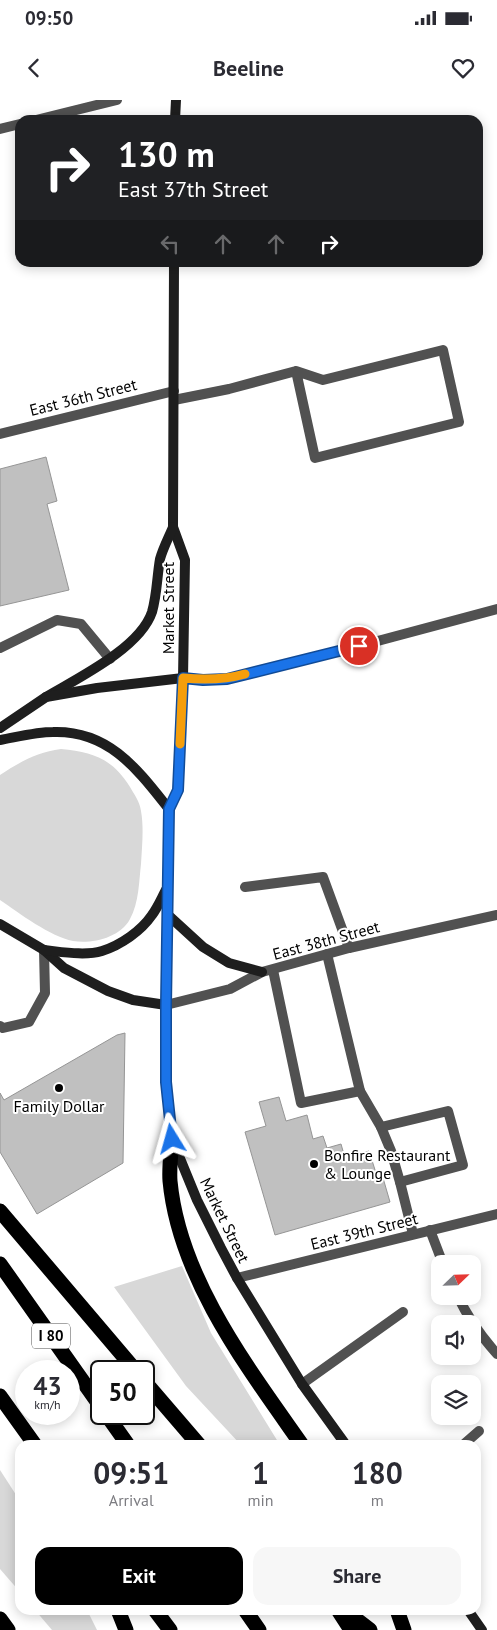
<!DOCTYPE html>
<html lang="en">
<head>
<meta charset="utf-8">
<style>
  :root { --surface:#fff; --page:#f7f7f7; --text:#2b2b33; --muted:#7c7c81; --accent:#000 }
  body { margin:0; font-family:"PT Sans",sans-serif; background:var(--page); color:var(--text); height:100vh; display:flex; flex-direction:column; font-size:19px; white-space:nowrap }
  * { box-sizing:border-box; margin:0 }
  p { font-size:16px; color:var(--muted) }
  .icon { flex:none; width:28px; height:28px; fill:none; stroke:currentColor; stroke-width:2; stroke-linecap:round; stroke-linejoin:round }
  .map { position:relative; flex:1; overflow:hidden }
  .panel { position:absolute; left:15px; top:1340px; width:466px; height:175px; display:flex; flex-direction:column; background:var(--surface); border-radius:15px; box-shadow:0 2px 12px #0003 }
  .panel>* { flex:none }
  .top-card { position:absolute; left:15px; top:15px; width:468px; height:152px; border-radius:15px; box-shadow:0 2px 12px #0003; background:#202124; color:#fff; overflow:hidden }
  .needle { width:32px; rotate:67deg }
  .tools { position:absolute; left:431px; top:1155px; display:grid; gap:10px }
  .tools a { display:grid; place-items:center; width:50px; height:50px; border-radius:10px; background:var(--surface); box-shadow:0 2px 12px #0003; font-size:25px }
  .speed { position:absolute; left:15px; top:1260px; display:flex; gap:10px; font-size:25px; font-weight:700; text-align:center }
  .speed>* { display:grid; place-content:center; width:65px; height:65px; border-radius:50%; background:var(--surface); box-shadow:0 2px 12px #0003; line-height:1 }
  .speed small { font-size:12px; font-weight:400 }
  .speed .limit { border:2px solid #111; border-radius:8px; background:#fff; color:#111 }
  .pin { position:absolute; display:grid; place-items:center; width:42px; height:42px; color:#fff; margin:-21px; border:2px solid #fff; border-radius:50%; box-shadow:0 1px 5px #0007 }
  .me { position:absolute; width:55px; margin:-28px; rotate:352deg; stroke-linejoin:round; filter:drop-shadow(0 0 4px #0008) }
  .turn { display:flex; align-items:center; gap:18px; height:105px; padding:0 20px; font-size:22px }
  .turn .icon { width:65px; height:65px; stroke-width:2.5 }
  .turn b { display:block; font-size:35px; line-height:42px }
  .lanes { display:flex; align-items:center; height:48px; padding:0 20px; background:#0003; justify-content:center; gap:25px; direction:ltr }
  .lanes .off { opacity:.35 }
  .eta { display:flex; justify-content:space-evenly; align-items:center; height:85px; text-align:center }
  .eta b { font-size:30px; font-weight:700; line-height:35px }
  .action { display:flex; gap:10px; margin-top:auto; padding:10px 20px }
  .action a { flex:1; height:58px; border-radius:15px; background:var(--accent); color:#fff; font-size:20px; font-weight:700; line-height:58px; text-align:center }
  .action a+a { background:var(--page); color:var(--text) }
  .status { display:flex; justify-content:space-between; align-items:center; height:35px; padding:0 25px; background:var(--surface); direction:ltr }
  .status svg { height:14px; fill:currentColor }
  header { display:flex; justify-content:space-between; align-items:center; height:65px; padding:0 20px; background:var(--surface); font-size:22px; font-weight:700 }
  .map>svg:first-child { display:block }
</style>
</head>
<body>
<div class="status"><b>09:50</b><svg viewBox="0 0 49 12"><path d="M0 12V9h3v3zM5 12V6h3v6zM10 12V3h3v9zM15 12V0h3v12zM26 1h20v11H26zM47 4h2v5h-2z"/></svg></div>
<header><svg class="icon" aria-label="back" viewBox="0 0 24 24"><path d="M15 5l-7 7 7 7"/></svg>Beeline<svg class="icon" aria-label="heart" viewBox="0 0 24 24"><path d="M12 20l-8-8c-3-5 5-10 8-4 3-6 11-1 8 4z"/></svg></header>
<div class="map">
<svg width="497" height="1530" viewBox="0 0 497 1530">
  <rect width="100%" height="100%" fill="#fff"/>
  <g fill="#d8d8d8">
    <path d="M61 649C92 652 112 658 130 687 134 694 140 702 141 711 144 728 142 746 141 764 139 781 139 803 130 819 120 838 92 844 73 841 51 837 19 813 0 800V675C20 662 37 652 61 649Z"/>
    <polygon points="182,1166 211,1233 280,1345 241,1345 186,1286 114,1187"/>
    <polygon points="0,1370 20,1401 20,1492 0,1469"/>
    <polygon points="35,1510 87,1510 97,1530 52,1530"/>
  </g>
  <g fill="#c0c0c0" stroke="#959595">
    <polygon points="46,357 57,401 47,404 69,490 0,506 0,369"/>
    <polygon points="125,933 123,1063 37,1114 0,1052 0,993 4,1000 117,935"/>
    <polygon points="279,997 286,1021 307,1015 313,1039 323,1036 327,1048 341,1044 345,1058 369,1051 376,1073 381,1071 390,1102 275,1135 245,1032 266,1026 259,1002"/>
  </g>
  <g fill="none" stroke-linecap="round" stroke-linejoin="round">
    <g stroke="#515151" stroke-width="10">
      <polyline points="174,300 229,289 296,271 323,280 443,250 459,322 315,358 296,271"/>
      <polyline points="359,546 497,509"/>
      <polyline points="0,548 57,520 81,524 110,559"/>
      <polyline points="245,787 323,777 349,848"/>
      <polyline points="273,870 301,1003 360,991 327,854"/>
      <polyline points="0,926 3,928 29,922 45,893 44,850"/>
      <polyline points="360,991 381,1027 391,1051 400,1082"/>
      <polyline points="381,1027 448,1011 463,1065 400,1082 413,1134"/>
      <polyline points="430,1130 443,1164"/>
      <path d="M458 1196C467 1217 482 1237 497 1254"/>
      <polyline points="302,1284 403,1212"/>
      <polyline points="463,1345 479,1331"/>
    </g>
    <g stroke="#515151" stroke-width="10">
      <polyline points="36,20 117,0"/>
      <polyline points="0,29 20,24"/>
      <polyline points="0,334 174,291"/>
      <polyline points="183,578 203,580 227,579 359,546"/>
      <polyline points="166,905 230,889 262,872 349,848 497,815"/>
      <polyline points="237,1178 497,1114"/>
    </g>
    <g stroke="#1e1e1e" stroke-width="10">
      <polyline points="175,20 176,0"/>
      <polyline points="174,162 173,427 185,460 183,578 178,690 169,709 166,905 166,982 172,1039 197,1100 221,1148 237,1178 302,1284 346,1345"/>
      <path d="M46 597C78 578 140 548 152 512 157 495 157 476 160 459 163 448 169 437 173 427"/>
      <polyline points="0,628 46,597 97,588 183,578"/>
      <path d="M0 640C17 637 36 632 53 632 109 630 138 670 169 709"/>
      <polyline points="168,815 203,847 229,863 262,872"/>
      <polyline points="0,824 44,850 64,868 108,891 133,900 166,905"/>
      <path d="M44 850C63 852 85 856 102 851 121 845 141 831 152 815 158 807 162 797 167 788"/>
      <polyline points="468,1510 482,1530"/>
    </g>
    <g stroke="#000" stroke-width="15">
      <path d="M172 1039C171 1053 169 1068 170 1081 179 1178 248 1268 302 1345"/>
      <polyline points="0,1111 136,1271"/>
      <polyline points="0,1164 101,1307"/>
      <polyline points="144,1281 199,1345"/>
      <polyline points="0,1296 35,1345"/>
      <polyline points="106,1314 128,1345"/>
      <polyline points="118,1510 126,1530"/>
      <polyline points="155,1510 170,1530"/>
      <polyline points="245,1510 259,1530"/>
      <polyline points="338,1510 351,1530"/>
      <polyline points="344,1510 370,1530"/>
      <polyline points="397,1510 404,1530"/>
      <polyline points="0,1519 8,1530"/>
    </g>
  </g>
  <g fill="none" stroke-linecap="round" stroke-linejoin="round">
    <defs>
      <polyline id="route" points="172,1039 166,982 166,905 169,709 178,690 183,578 203,580 227,579 359,546"/>
    </defs>
    <use href="#route" stroke="#114b97" stroke-width="12"/>
    <use href="#route" stroke="#1a73e8" stroke-width="9"/>
    <path stroke="#f59e0b" stroke-width="9" d="M180 644 183 578C205 580 224 580 245 574"/>
  </g>
  <g fill="#000" stroke="#fff" stroke-width="2">
    <circle cx="59" cy="988" r="5"/>
    <circle cx="314" cy="1064" r="5"/>
  </g>
  <g text-anchor="middle" stroke-width="4" stroke-linejoin="round" paint-order="stroke">
    <rect fill="#fff" stroke="#4c4c4c" stroke-width="1" x="32" y="1223.5" width="38" height="25" rx="4"/>
    <g font-size="15" font-weight="bold" fill="#000">
      <text x="51" y="1241">I 80</text>
    </g>
    <g font-size="16" fill="#000" stroke="#fff">
      <text transform="translate(83 297) rotate(-14)" y="6">East 36th Street</text>
      <text transform="translate(168 508) rotate(-90)" y="6">Market Street</text>
      <text transform="translate(326 840) rotate(-15)" y="6">East 38th Street</text>
      <text transform="translate(225 1120) rotate(64)" y="6">Market Street</text>
      <text transform="translate(364 1131) rotate(-14)" y="6">East 39th Street</text>
    </g>
    <g font-size="16" fill="#000" stroke="#fff">
      <text x="59" y="1012">Family Dollar</text>
      <text x="324" y="1061" text-anchor="start">Bonfire Restaurant<tspan x="324" dy="18">&amp; Lounge</tspan></text>
    </g>
  </g>
</svg>
<div class="tools">
<a><svg class="needle" viewBox="-14 -14 28 28"><path d="M0-13l5 13h-10z" fill="#e53935"/><path d="M0 13l5-13h-10z" fill="#7c7c81"/></svg></a>
<a><svg class="icon" aria-label="sound" viewBox="0 0 24 24"><path d="M4 9h4l5-4v14l-5-4H4zM17 9q2 3 0 6"/></svg></a>
<a><svg class="icon" aria-label="layers" viewBox="0 0 24 24"><path d="M12 4l9 5-9 5-9-5zM3 14l9 5 9-5"/></svg></a>
</div>
<div class="speed"><div>43<small>km/h</small></div><div class="limit">50</div></div>
<div class="pin" style="left:359px;top:546px;background:#d93025"><svg class="icon" aria-label="arrive" viewBox="0 0 24 24"><path d="M6 21V4h12l-3 4 3 4H6"/></svg></div>
<svg class="me" style="left:172px;top:1039px" viewBox="-20 -20 40 40"><path d="M0-17L14 15 0 8-14 15z" fill="#1a73e8" stroke="#fff" stroke-width="4"/></svg>
<div class="top-card">
<div class="turn"><svg class="icon" aria-label="right" viewBox="0 0 24 24"><path d="M7 20v-9h11M14 6l5 5-5 5"/></svg><div><b>130 m</b>East 37th Street</div></div>
<div class="lanes"><svg class="icon off" aria-label="left" viewBox="0 0 24 24"><path d="M17 20v-9H6M10 6l-5 5 5 5"/></svg><svg class="icon off" aria-label="ahead" viewBox="0 0 24 24"><path d="M12 20V5M6 11l6-6 6 6"/></svg><svg class="icon off" aria-label="ahead" viewBox="0 0 24 24"><path d="M12 20V5M6 11l6-6 6 6"/></svg><svg class="icon" aria-label="right" viewBox="0 0 24 24"><path d="M7 20v-9h11M14 6l5 5-5 5"/></svg></div>
</div>
<section class="panel">
<div class="eta">
<div><b>09:51</b><p>Arrival</p></div>
<div><b>1</b><p>min</p></div>
<div><b>180</b><p>m</p></div>
</div>
<div class="action"><a>Exit</a><a>Share</a></div>
</section>
</div>
</body>
</html>
